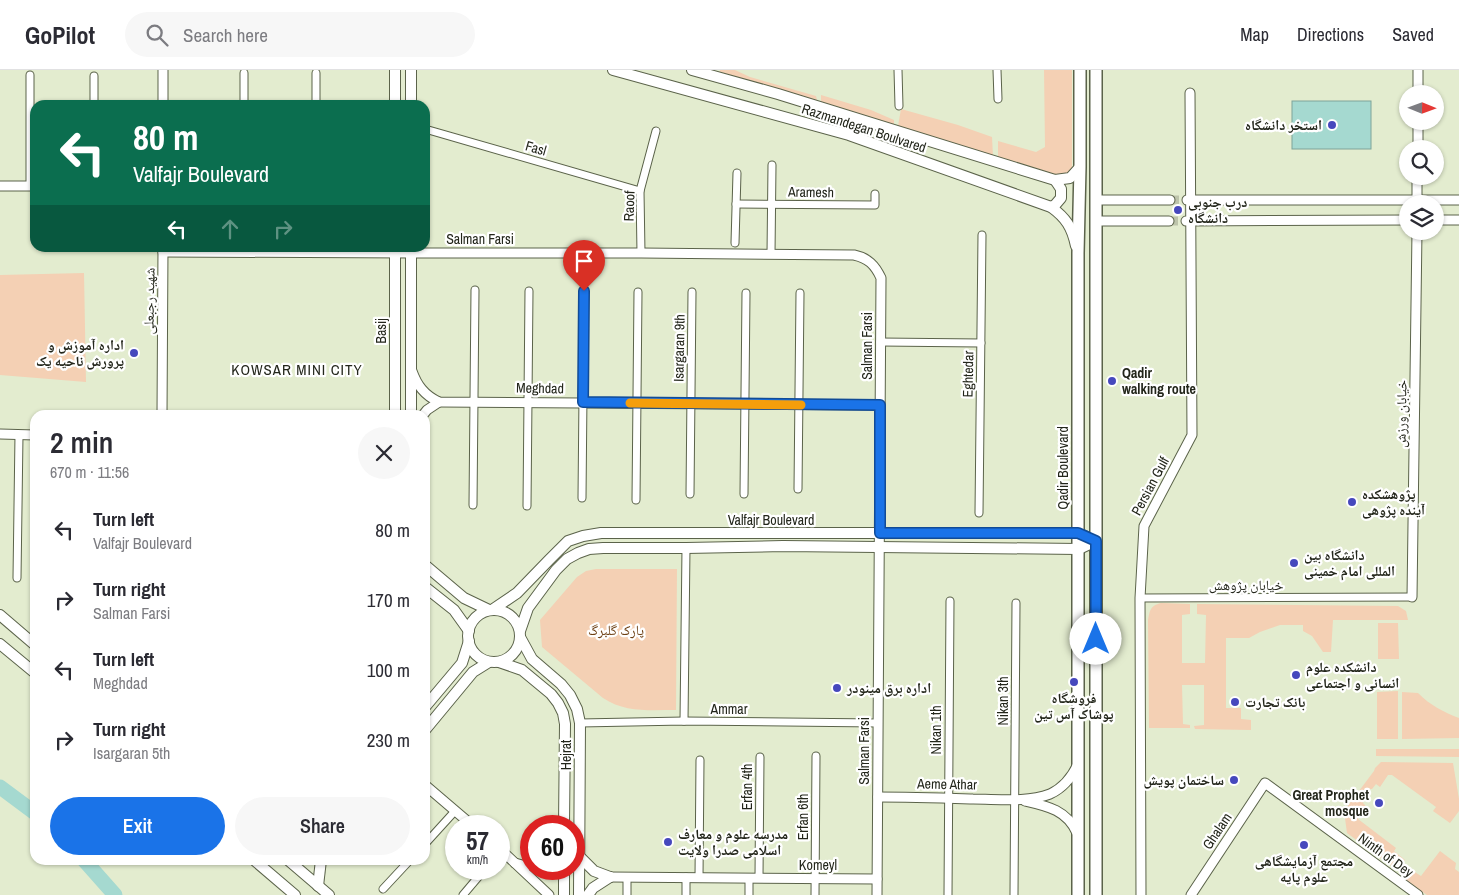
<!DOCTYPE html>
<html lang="en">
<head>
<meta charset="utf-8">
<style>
  :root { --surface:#fff; --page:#f7f7f7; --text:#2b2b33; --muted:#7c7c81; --line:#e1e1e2; --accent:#1a73e8 }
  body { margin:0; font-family:"Archivo Narrow","Noto Naskh Arabic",sans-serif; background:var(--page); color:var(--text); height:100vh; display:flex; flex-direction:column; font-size:19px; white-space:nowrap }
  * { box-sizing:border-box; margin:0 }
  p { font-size:16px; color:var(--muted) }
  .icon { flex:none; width:28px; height:28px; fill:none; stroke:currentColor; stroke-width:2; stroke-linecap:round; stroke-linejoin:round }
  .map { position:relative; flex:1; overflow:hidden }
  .sheet { position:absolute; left:30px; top:340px; width:400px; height:455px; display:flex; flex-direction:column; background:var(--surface); border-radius:15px; box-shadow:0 1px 4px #0004 }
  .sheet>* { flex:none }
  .hud { position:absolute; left:30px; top:30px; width:400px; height:152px; border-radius:15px; box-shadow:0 1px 4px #0004; background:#0b6e4f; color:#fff; overflow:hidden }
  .needle { width:32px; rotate:91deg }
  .buttons { position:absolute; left:1399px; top:15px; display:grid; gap:10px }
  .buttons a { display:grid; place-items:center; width:45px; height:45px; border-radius:50%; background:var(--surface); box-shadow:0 1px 4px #0004; font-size:25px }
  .speed { position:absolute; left:445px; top:745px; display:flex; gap:10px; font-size:25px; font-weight:700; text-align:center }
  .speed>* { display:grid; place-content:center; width:65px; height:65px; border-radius:50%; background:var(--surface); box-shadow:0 1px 4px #0004; line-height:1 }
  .speed small { font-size:12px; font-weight:400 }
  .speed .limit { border:8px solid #d22; background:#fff; color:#111 }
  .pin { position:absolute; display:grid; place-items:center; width:42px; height:42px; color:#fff; margin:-51px -21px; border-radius:50% 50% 50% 0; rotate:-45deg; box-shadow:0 0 5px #0007 }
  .pin .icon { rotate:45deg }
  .me { position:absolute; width:55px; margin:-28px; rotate:0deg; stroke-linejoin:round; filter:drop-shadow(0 0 4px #0008) }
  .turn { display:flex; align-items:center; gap:18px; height:105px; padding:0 20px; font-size:22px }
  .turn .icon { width:65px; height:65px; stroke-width:2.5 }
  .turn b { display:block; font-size:35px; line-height:42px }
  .lanes { display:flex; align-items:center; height:48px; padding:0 20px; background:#0003; justify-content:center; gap:25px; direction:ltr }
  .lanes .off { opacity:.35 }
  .round { display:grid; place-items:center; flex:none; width:52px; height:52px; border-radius:26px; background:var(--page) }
  .overview { display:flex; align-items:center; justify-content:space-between; height:85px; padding:0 20px }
  h1 { font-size:30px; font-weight:600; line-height:38px }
  .button { display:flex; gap:10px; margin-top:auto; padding:10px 20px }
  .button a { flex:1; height:58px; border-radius:30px; background:var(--accent); color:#fff; font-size:20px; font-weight:600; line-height:58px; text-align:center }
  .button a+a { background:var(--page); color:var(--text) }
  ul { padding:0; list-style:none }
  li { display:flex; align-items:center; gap:15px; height:70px; padding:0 20px }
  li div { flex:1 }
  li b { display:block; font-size:19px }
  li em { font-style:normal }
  header { display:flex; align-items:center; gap:30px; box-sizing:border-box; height:70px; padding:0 25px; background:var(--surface); border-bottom:1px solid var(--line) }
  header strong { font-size:24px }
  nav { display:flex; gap:28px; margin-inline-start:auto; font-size:18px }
  .search { width:350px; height:45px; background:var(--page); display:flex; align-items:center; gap:12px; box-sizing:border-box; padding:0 18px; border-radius:28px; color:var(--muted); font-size:19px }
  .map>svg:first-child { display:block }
</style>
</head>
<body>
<header>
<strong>GoPilot</strong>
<div class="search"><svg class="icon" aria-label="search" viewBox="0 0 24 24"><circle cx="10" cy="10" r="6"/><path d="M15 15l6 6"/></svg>Search here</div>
<nav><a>Map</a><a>Directions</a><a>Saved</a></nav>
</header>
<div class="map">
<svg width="1459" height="825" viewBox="0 0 1459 825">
  <rect width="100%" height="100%" fill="#e3eccf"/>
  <g fill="#f4d0b4">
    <polygon points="720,0 735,0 750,7 816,26 817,30 719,4"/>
    <polygon points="1044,0 1072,0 1072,97 1070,105 1062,108 998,88 998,71 1036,82 1045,77"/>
    <polygon points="821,25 871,40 894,50 894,56 821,32"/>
    <polygon points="901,39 958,55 992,67 993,86 898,56"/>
    <polygon points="84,203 86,312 0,305 0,205"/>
    <path d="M596 499H677L676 640C651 640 625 643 603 628L542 577 540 550 577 507 586 501Z"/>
    <path d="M1161 533 1190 534V544L1182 545V593H1205L1206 545 1197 544V534L1398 536 1406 541 1408 550H1333L1331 582H1323L1312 566 1303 561V555H1280L1260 562 1249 568H1226V638H1241V649L1251 650V660L1195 659 1194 656 1204 655V615H1182L1183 654 1190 655V658H1149L1148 550C1150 540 1150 536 1161 533Z"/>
    <polygon points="1378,553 1398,553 1399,589 1378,589"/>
    <polygon points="1398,621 1398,669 1377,669 1377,622"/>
    <path d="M1402 622 1418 623C1430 635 1443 642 1459 648V668L1402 669Z"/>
    <polygon points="1376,679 1459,679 1459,687 1376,686"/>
    <polygon points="1381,692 1453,693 1459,729 1459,741 1450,753 1433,741 1436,737 1392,705 1388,705 1380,717 1376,714 1372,719 1370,719 1365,726 1363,733 1366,736 1358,749 1396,778 1394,781 1405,790 1397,800 1347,763 1344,741 1374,701 1375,698"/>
    <polygon points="1440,781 1456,793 1455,799 1459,802 1459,825 1427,825 1403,808 1410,799 1421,806"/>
  </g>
  <rect fill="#a5d9d0" stroke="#7ea39a" x="1292" y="31" width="79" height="48"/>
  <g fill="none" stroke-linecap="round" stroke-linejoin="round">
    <g stroke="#a5d9d0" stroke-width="15">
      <polyline points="0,717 35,743"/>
      <polyline points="84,790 115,825"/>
    </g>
    <g stroke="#bdc4ab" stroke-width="9" stroke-dasharray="9 4.5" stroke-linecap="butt">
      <polyline points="1170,130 1186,130"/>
      <polyline points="1169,151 1185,151"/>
    </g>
    <defs>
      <g id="minor">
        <polyline points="898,0 899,36"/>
        <polyline points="997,0 998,29"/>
        <polyline points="94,35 94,6"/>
        <polyline points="244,35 244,3"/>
        <polyline points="316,35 316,3"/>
        <polyline points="425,59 640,121"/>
        <polyline points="30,116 30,5"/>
        <polyline points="736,134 875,135 875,124"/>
        <polyline points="735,173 737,103"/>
        <polyline points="641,183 640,121 656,61"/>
        <polyline points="771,184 772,95"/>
        <polyline points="880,272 981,273"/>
        <polyline points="798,419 800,223"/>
        <polyline points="690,424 692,222"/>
        <polyline points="744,424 746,223"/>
        <polyline points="582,428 584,221"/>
        <polyline points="636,430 638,222"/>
        <polyline points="473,435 475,220"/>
        <polyline points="527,436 529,221"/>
        <polyline points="979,443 982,165"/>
        <polyline points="17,508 19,365"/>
        <polyline points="1140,528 1412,527"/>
        <polyline points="684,651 686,478"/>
        <polyline points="580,653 684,651 878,653"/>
        <polyline points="425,774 455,741"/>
        <polyline points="699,808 700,690"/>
        <polyline points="759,808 760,687"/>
        <polyline points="383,819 410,790"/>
        <polyline points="463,825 485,799"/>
        <polyline points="627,825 627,807"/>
        <polyline points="686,825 686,807"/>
        <polyline points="749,825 749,808"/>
        <polyline points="815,825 816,686"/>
        <polyline points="948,825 950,531"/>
        <polyline points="1014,825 1016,533"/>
      </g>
      <g id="tertiary">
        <polyline points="1418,24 1418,0"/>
        <polyline points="163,35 163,0"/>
        <polyline points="1418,79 1418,51"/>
        <polyline points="0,116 35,116"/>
        <polyline points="1096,130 1170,130"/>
        <polyline points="1187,130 1459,130"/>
        <polyline points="1417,134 1417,106"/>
        <polyline points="1435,150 1459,150"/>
        <polyline points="1096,151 1169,151"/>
        <polyline points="1186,151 1408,150"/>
        <path d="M163 182 411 183H641L854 185C868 188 875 195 881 208L877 825"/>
        <path d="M412 301C417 315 424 325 439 332L880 335"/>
        <polyline points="162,345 163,178"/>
        <polyline points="423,345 427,340 439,332"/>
        <polyline points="0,364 35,365"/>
        <polyline points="1412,527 1417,161"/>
        <polyline points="425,715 473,756"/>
        <path d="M878 727C910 727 941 728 973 729 998 729 1026 733 1050 724 1063 718 1072 707 1078 694"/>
        <path d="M1025 731C1047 736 1067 740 1077 763"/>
        <polyline points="499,778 549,825"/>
        <polyline points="515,793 526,796 531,795"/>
        <polyline points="610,807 877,809"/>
        <polyline points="1141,825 1140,528 1144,456 1192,365 1190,23"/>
        <polyline points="1191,825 1265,713 1418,825"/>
      </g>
      <g id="secondary">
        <polyline points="411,0 411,35"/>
        <path d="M613 0 849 65 1051 137C1066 148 1072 157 1076 176"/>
        <polyline points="692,0 778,24 1055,110 1070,108 1080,97"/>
        <polyline points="395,35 395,0"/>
        <polyline points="1051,137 1055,135 1061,128 1061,119 1055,110"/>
        <polyline points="395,345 395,178"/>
        <polyline points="411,345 411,178"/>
        <polyline points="425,495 464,528 489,540"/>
        <polyline points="425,517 454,540 469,561"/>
        <polyline points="492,540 517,523 549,490 568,471 583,466 601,463 1078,463 1096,471"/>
        <circle cx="494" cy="566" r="26"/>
        <polyline points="0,545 35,575"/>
        <polyline points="520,561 528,538 556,500 567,489 578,483 589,479 603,478 686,478 783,476 1079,479 1096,471"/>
        <polyline points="520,567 532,589 561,614 570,625 577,639 580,653 579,825"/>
        <polyline points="0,574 35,603"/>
        <polyline points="499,592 522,600 551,624 558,633 563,643 565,654 564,756"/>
        <polyline points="425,637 462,593 469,571"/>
        <polyline points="425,660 473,602 489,592"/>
        <polyline points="579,786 594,801 610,807"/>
        <polyline points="254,790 295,825"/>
        <polyline points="288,790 329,825"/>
        <polyline points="564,799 564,825"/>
        <polyline points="318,816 321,790"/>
        <polyline points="588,825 593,818 610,807"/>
      </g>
      <g id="primary">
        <polyline points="1078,825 1078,183 1080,97 1080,0"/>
        <polyline points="1096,825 1096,0"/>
      </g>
    </defs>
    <use href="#minor" stroke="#5b634a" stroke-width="9"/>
    <use href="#tertiary" stroke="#5b634a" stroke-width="11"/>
    <use href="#secondary" stroke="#5b634a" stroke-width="12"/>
    <use href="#primary" stroke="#5b634a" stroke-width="14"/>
    <use href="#minor" stroke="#fff" stroke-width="7"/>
    <use href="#tertiary" stroke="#fff" stroke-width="9"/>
    <use href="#secondary" stroke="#fff" stroke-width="10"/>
    <use href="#primary" stroke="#fff" stroke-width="11"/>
  </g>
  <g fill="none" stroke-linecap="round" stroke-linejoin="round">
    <defs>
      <polyline id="route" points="584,221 583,332 880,335 880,463 1078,463 1096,471 1096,569"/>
    </defs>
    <use href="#route" stroke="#114b97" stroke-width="12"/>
    <use href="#route" stroke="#1a73e8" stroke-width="9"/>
    <polyline stroke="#f59e0b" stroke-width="9" points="630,333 801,335"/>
  </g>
  <g fill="#4648bd" stroke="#fff" stroke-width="2">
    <circle cx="1332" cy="55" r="5"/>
    <circle cx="1178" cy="140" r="5"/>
    <circle cx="134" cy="283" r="5"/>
    <circle cx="1112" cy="311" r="5"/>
    <circle cx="1352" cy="432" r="5"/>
    <circle cx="1294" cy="493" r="5"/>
    <circle cx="1296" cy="605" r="5"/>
    <circle cx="1074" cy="612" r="5"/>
    <circle cx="837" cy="618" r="5"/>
    <circle cx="1235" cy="632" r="5"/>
    <circle cx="1234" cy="710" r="5"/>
    <circle cx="1379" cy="733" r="5"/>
    <circle cx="668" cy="772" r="5"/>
    <circle cx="1304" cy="775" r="5"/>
  </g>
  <g text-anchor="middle" stroke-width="4.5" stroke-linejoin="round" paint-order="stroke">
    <g font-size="14" font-weight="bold" fill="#23261b" stroke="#fff" text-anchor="start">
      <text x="1322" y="60" text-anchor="end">استخر دانشگاه</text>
      <text x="1188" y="137">درب جنوبی<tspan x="1188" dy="16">دانشگاه</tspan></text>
      <text x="124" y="280" text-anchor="end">اداره آموزش و<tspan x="124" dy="16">پرورش ناحیه یک</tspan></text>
      <text x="1122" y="308">Qadir<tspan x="1122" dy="16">walking route</tspan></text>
      <text x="1362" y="429">پژوهشکده<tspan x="1362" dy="16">آینده پژوهی</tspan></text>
      <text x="1304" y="490">دانشگاه بین<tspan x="1304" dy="16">المللی امام خمینی</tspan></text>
      <text x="1306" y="602">دانشکده علوم<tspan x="1306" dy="16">انسانی و اجتماعی</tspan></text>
      <text x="847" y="623">اداره برق مینودر</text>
      <text x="1074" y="633" text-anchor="middle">فروشگاه<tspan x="1074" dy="16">پوشاک آس تین</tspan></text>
      <text x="1245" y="637">بانک تجارت</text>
      <text x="1224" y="715" text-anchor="end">ساختمان پویش</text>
      <text x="1369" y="730" text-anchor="end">Great Prophet<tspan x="1369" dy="16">mosque</tspan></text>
      <text x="678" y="769">مدرسه علوم و معارف<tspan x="678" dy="16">اسلامی صدرا ولایت</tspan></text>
      <text x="1304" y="796" text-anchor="middle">مجتمع آزمایشگاهی<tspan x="1304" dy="16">علوم پایه</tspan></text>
    </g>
    <g font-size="14" fill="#23261b" stroke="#fff">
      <text transform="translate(864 58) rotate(18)" y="5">Razmandegan Boulvared</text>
      <text transform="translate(536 78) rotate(16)" y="5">Fasl</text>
      <text transform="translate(811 122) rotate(1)" y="5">Aramesh</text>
      <text transform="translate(629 136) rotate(-88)" y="5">Raoof</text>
      <text x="480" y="174">Salman Farsi</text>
      <text transform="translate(149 231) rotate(-89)" y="5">شهید رجبعلی</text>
      <text transform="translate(381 261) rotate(-90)" y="5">Basij</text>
      <text transform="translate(867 276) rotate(-90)" y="5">Salman Farsi</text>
      <text transform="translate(679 278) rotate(-89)" y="5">Isargaran 9th</text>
      <text transform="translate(968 304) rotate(-89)" y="5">Eghtedar</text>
      <text transform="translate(540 318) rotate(1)" y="5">Meghdad</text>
      <text transform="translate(1401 344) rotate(-89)" y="5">خیابان ورزش</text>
      <text transform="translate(1063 398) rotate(-90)" y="5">Qadir Boulevard</text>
      <text transform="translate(1150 416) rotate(-62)" y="5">Persian Gulf</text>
      <text x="771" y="455">Valfajr Boulevard</text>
      <text x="1246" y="520">خیابان پژوهش</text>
      <text transform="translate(1003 631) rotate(-90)" y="5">Nikan 3th</text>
      <text x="729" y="644">Ammar</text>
      <text transform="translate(936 660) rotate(-90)" y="5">Nikan 1th</text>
      <text transform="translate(864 681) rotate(-90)" y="5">Salman Farsi</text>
      <text transform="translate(566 685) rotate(-90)" y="5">Hejrat</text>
      <text transform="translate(947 714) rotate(1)" y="5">Aeme Athar</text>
      <text transform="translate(747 717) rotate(-90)" y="5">Erfan 4th</text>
      <text transform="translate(803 747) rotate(-90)" y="5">Erfan 6th</text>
      <text transform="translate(1217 761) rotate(-56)" y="5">Ghalam</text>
      <text transform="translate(1386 785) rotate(36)" y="5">Ninth of Dey</text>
      <text x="818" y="800">Komeyl</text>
    </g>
    <g font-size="14" fill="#6d4014" stroke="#fff">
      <text x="616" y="565">پارک گلبرگ</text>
    </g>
    <g font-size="15" letter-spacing="1" fill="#23261b" stroke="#fff">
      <text x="297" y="305">KOWSAR MINI CITY</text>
    </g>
  </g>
</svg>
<div class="buttons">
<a><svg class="needle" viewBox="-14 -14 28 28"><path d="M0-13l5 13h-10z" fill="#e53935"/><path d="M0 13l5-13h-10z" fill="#7c7c81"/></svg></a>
<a><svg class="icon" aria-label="search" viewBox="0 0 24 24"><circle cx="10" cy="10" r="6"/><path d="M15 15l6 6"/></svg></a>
<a><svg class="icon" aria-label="layers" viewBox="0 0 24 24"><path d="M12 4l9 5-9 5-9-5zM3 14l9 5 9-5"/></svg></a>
</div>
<div class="speed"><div>57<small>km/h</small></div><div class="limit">60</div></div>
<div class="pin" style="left:584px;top:221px;background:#d93025"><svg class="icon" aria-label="arrive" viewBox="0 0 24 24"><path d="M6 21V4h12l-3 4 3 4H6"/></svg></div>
<svg class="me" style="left:1096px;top:569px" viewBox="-20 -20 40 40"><circle r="19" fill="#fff"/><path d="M0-13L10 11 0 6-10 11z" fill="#1a73e8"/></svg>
<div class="hud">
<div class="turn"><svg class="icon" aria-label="left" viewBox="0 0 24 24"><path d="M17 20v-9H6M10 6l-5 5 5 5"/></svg><div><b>80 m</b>Valfajr Boulevard</div></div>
<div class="lanes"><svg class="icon" aria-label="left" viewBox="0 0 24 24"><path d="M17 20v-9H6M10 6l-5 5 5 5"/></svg><svg class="icon off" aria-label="ahead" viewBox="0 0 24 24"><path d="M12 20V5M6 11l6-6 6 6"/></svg><svg class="icon off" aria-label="right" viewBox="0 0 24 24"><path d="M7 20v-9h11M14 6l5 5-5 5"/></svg></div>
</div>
<section class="sheet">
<div class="overview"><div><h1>2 min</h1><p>670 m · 11:56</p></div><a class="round"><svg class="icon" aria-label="close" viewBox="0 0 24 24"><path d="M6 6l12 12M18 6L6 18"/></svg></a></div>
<ul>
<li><svg class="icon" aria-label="left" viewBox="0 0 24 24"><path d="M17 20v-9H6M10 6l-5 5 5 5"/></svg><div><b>Turn left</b><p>Valfajr Boulevard</p></div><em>80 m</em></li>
<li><svg class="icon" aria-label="right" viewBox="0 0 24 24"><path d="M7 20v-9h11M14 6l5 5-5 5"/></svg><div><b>Turn right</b><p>Salman Farsi</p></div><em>170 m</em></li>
<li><svg class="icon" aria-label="left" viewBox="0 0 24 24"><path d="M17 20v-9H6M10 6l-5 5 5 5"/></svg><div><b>Turn left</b><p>Meghdad</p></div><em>100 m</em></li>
<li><svg class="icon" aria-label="right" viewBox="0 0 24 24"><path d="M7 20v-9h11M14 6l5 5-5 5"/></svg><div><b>Turn right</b><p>Isargaran 5th</p></div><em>230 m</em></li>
</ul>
<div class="button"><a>Exit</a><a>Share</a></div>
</section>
</div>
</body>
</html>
